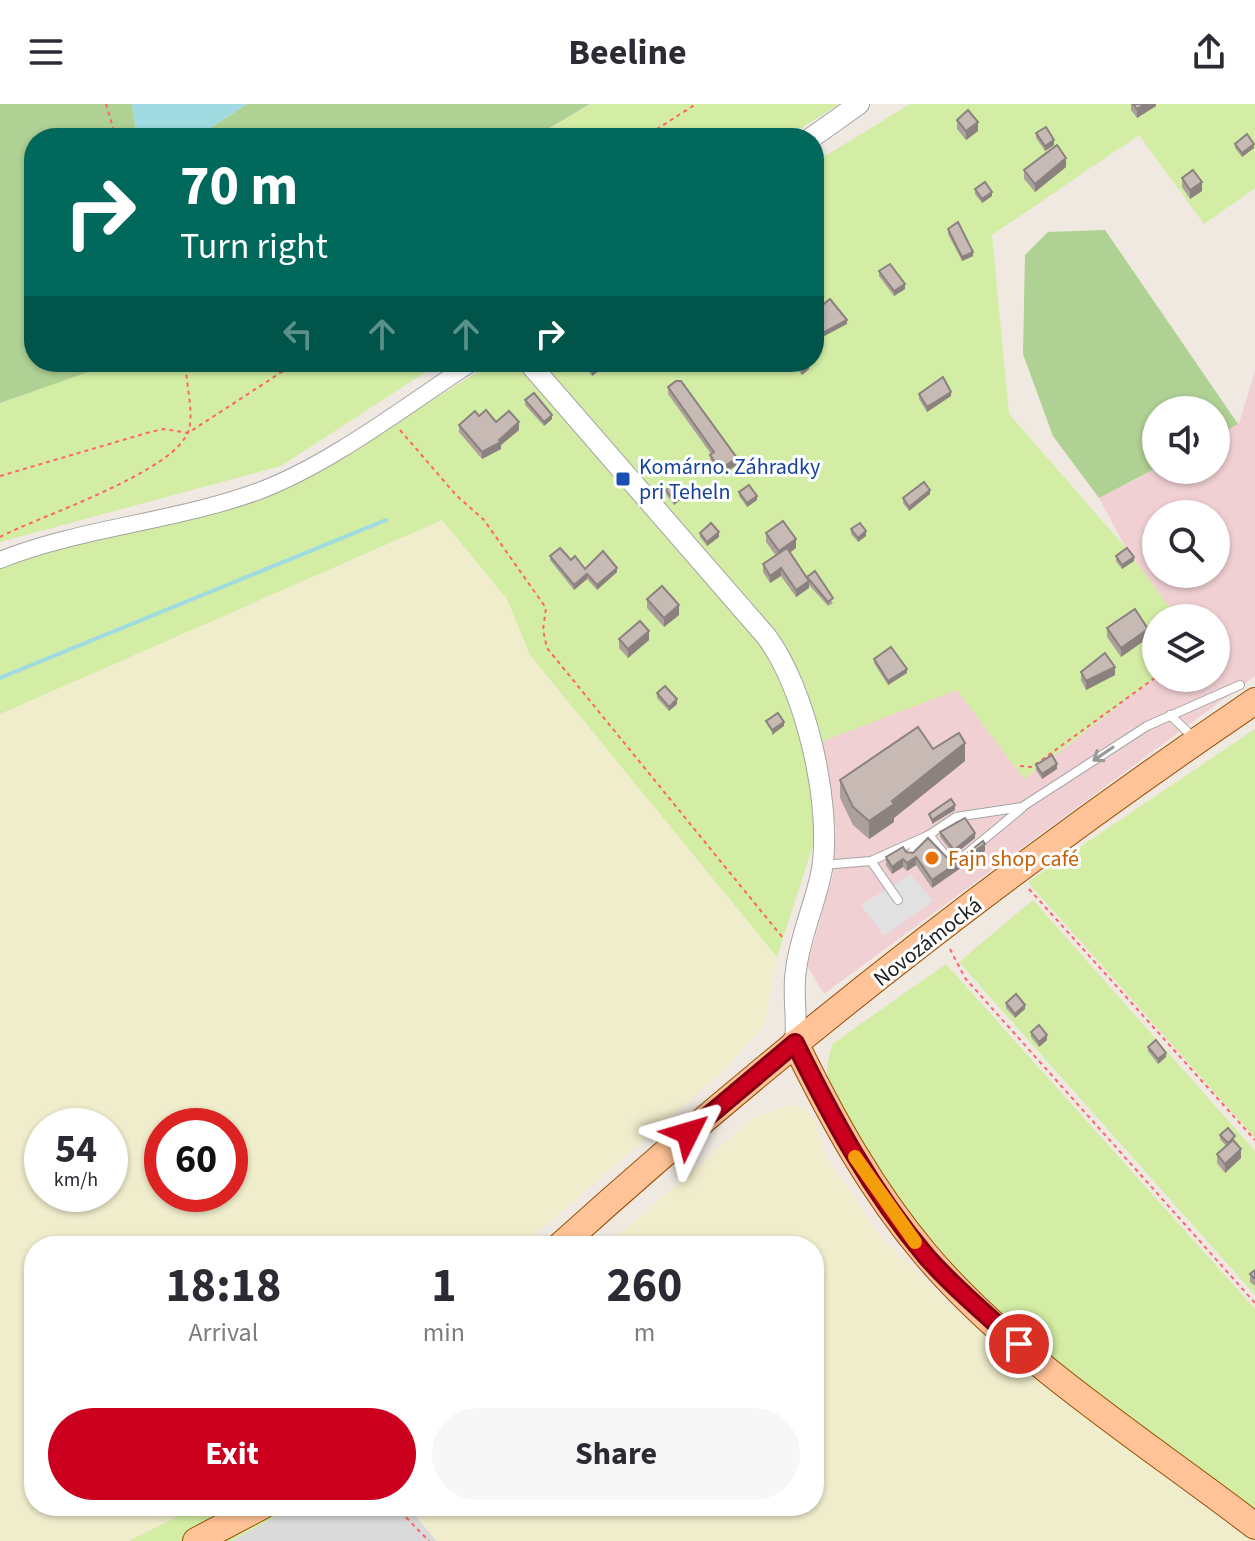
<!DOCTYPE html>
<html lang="en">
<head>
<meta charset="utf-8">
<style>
  :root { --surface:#fff; --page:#f7f7f7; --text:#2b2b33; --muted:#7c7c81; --accent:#ca001e }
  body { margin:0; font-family:"Source Sans 3",sans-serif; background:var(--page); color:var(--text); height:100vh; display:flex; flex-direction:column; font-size:30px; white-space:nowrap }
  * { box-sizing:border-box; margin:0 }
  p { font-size:26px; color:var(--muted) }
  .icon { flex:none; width:44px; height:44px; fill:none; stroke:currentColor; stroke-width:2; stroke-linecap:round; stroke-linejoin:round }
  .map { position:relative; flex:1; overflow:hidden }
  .drawer { position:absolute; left:24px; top:1132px; width:800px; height:280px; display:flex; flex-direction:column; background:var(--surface); border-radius:32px; box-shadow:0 2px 6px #0004 }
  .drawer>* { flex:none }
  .banner { position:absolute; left:24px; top:24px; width:800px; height:244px; border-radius:32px; box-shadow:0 2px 6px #0004; background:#00695c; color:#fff; overflow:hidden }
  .tools { position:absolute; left:1142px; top:292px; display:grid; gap:16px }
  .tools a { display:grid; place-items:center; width:88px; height:88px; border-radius:50%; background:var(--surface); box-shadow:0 2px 6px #0004; font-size:40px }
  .speed { position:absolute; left:24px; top:1004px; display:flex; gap:16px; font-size:40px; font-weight:700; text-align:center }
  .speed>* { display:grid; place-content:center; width:104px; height:104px; border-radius:50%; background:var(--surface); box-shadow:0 2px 6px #0004; line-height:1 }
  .speed small { font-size:20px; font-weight:400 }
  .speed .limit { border:12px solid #d22; background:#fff; color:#111 }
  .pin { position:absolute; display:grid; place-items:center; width:68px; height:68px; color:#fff; margin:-34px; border:4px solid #fff; border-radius:50%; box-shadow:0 2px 8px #0007 }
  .me { position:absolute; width:88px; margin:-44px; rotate:50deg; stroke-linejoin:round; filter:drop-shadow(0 0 6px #0008) }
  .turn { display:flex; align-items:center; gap:28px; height:168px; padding:0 24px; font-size:36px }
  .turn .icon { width:104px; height:104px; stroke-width:2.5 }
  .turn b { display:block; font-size:56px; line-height:68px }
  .lanes { display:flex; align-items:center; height:76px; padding:0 24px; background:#0003; justify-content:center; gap:40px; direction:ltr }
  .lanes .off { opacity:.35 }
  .eta { display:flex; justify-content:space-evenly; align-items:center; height:136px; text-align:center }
  .eta b { font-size:48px; font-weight:700; line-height:56px }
  .cta { display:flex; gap:16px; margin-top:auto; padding:16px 24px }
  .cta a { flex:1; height:92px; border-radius:48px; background:var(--accent); color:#fff; font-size:32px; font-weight:700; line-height:92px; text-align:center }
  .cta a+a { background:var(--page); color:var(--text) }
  header { display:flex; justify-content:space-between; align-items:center; height:104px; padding:0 24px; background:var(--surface); font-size:36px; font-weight:700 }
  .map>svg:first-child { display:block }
</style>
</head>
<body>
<header><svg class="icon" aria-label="menu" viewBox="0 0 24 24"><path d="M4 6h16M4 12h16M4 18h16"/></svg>Beeline<svg class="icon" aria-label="share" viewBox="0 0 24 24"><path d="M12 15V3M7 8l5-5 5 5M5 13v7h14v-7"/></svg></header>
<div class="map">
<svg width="1255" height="1437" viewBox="0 0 1255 1437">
  <rect width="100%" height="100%" fill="#efe9e2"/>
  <polygon fill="#dbdada" points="293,1402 407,1402 437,1437 232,1437"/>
  <path fill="#f1d0d3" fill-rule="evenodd" d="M1255 267V572L824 890 807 862 833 771 836 726 821 636 957 586 1024 675 1156 573 1216 574V514H1177L1126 444 1099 394 1156 364 1216 366V332L1239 319ZM1156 410H1216V470H1156Z"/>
  <g fill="#f0edcc" fill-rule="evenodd">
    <path d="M442 416 507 495 531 551 777 853 764 922 721 969 522 1142H34V1402H198L166 1421 129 1437H0V610ZM42 1022H110V1090H42ZM162 1022H230V1090H162Z"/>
    <polygon points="793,1000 806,1006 815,1016 826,1053 880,1133 953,1203 1072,1304 1255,1437 437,1437 407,1402 814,1402 814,1142 606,1142 754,1013"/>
  </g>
  <g fill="#d3eda4">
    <polygon points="591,0 839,0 786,34 534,34"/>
    <polygon points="910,0 1255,0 1255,84 1204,120 1139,31 992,131 1009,310 1126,444 1177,514 1156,514 1156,573 1024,675 957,586 802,645 814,692 814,738 777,853 530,551 507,495 442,416 0,610 0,464 27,451 293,382 494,258 814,258 814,59"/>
    <polygon points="117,258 441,258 281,362 0,438 0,299"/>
    <polygon points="1255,625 1255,1034 1028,778"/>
    <polygon points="1033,796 1255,1047 1255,1191 959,858"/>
    <path d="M946 860 1255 1205V1414C1114 1305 941 1189 855 1030 846 1013 834 994 828 976 825 966 830 950 832 940Z"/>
    <polygon points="198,1402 293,1402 232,1437 129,1437"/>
  </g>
  <g fill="#afd194">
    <polygon points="0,0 132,0 137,34 34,34 34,258 117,258 0,299"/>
    <polygon points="247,0 590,0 533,34 195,34"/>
    <polygon points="1105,126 1238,320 1216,332 1216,306 1156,306 1156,364 1099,394 1053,332 1023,250 1025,151 1048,128"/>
  </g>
  <polygon fill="#e1e1e1" points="910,770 933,797 884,832 861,801"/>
  <polygon fill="#9fdbe0" points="132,0 247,0 195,34 137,34"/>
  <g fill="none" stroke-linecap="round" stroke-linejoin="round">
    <polyline stroke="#9fdbe0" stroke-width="4" points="0,574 386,416"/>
    <defs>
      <g id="service">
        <polyline points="1170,611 1193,633"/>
        <polyline points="910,750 929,731 953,761 1022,704"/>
        <polyline points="871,757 898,796"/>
        <polyline points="823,761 871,757 929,731 956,713 1022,703 1147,622 1240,581"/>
      </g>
      <path id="minor" d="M0 456C83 423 175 418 259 387 333 359 406 301 473 258"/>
      <g id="tertiary">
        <polyline points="811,34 859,0"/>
        <path d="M528 258 766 532C806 585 832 700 822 765 816 799 800 831 796 866 792 890 798 914 795 939"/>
      </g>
      <g id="primary">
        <path d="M795 939C832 1014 871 1086 926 1151 1014 1255 1147 1339 1255 1422"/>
        <path d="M560 1142C779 944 1012 762 1255 597"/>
        <polyline points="196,1437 262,1402"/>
      </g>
    </defs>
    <use href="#service" stroke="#a4a4a4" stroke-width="10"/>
    <use href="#minor" stroke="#a4a4a4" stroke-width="18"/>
    <use href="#tertiary" stroke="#a4a4a4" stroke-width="22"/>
    <use href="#primary" stroke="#964e00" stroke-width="28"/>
    <g stroke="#ff636a" stroke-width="2" stroke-dasharray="4 4" stroke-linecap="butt">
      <polyline points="106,0 116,34"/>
      <polyline points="643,34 696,0"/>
      <polyline points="400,326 456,391 484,416 546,504 543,526 547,544 783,834"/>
      <polyline points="0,372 150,328 164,325 188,329 297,258"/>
      <path d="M0 433C37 413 179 367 189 325 194 304 185 279 186 258"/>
      <polyline points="1020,662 1032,663 1156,573"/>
      <polyline points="1029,785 1255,1036"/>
      <polyline points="950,845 965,874 1255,1199"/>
      <polyline points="395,1402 429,1437"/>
    </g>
    <use href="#service" stroke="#fff" stroke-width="8"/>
    <use href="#minor" stroke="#fff" stroke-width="16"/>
    <use href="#tertiary" stroke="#fff" stroke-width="20"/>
    <use href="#primary" stroke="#ffc397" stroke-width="26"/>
  </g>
  <g fill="#aba09c">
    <polygon points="1131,0 1156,0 1156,2 1137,14 1131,6"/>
    <polygon points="957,16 978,27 966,36 957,25"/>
    <polygon points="1036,29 1054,41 1045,47 1036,34"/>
    <polygon points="1235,40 1254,44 1242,53 1235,44"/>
    <polygon points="1066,63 1035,88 1024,75 1024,66"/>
    <polygon points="1182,74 1202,87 1190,95 1182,83"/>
    <polygon points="975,85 992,92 982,99 975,90"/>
    <polygon points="948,125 973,152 962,157 948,130"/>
    <polygon points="879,167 905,185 894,192 879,172"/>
    <polygon points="581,258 611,258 592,272"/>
    <polygon points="791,258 807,258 809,265 802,271"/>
    <polygon points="668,283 737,361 720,372 710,357 711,350 668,290"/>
    <polygon points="919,290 951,292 927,308 919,295"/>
    <polygon points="525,296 552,315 544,322 525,301"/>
    <polygon points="479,312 519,326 501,341 501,345 482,355 459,328 459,321"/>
    <polygon points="666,386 685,392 674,401 666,390"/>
    <polygon points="739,388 757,396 747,403 739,392"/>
    <polygon points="930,390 909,407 903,399 903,394"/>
    <polygon points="851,425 866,432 858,438 851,430"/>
    <polygon points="1156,427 1156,457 1146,443 1146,434"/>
    <polygon points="700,429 719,433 707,442 700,433"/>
    <polygon points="766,429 796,444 790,449 807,473 833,499 828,502 809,481 809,484 796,493 781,472 770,479 763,468 763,460 776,452 766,438"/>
    <polygon points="550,452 571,456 585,465 617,468 597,486 587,475 574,486 550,456"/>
    <polygon points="1116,452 1134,457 1122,465 1116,457"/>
    <polygon points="647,495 679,511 664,523 647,504"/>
    <polygon points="1107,524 1148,534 1121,553 1107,533"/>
    <polygon points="619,535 649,536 628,554 619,544"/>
    <polygon points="874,555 907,569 888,581 874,559"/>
    <polygon points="1081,568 1115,571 1086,586 1081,576"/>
    <polygon points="657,589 677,600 669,607 657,594"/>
    <polygon points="933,645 965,657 894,714 894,718 869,735 853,721 840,694 840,676"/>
    <polygon points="1036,661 1057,665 1042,675 1036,666"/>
    <polygon points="940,728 975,734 954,751 940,733"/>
    <polygon points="985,747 932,784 916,761 907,767 903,763 892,770 886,761 886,753 906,748 953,760"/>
    <polygon points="1006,899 1025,905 1015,914 1006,904"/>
    <polygon points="1031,928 1047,936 1039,943 1031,933"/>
    <polygon points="1148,943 1166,953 1158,960 1148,947"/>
    <polygon points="1220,1031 1235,1036 1234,1037 1241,1054 1225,1069 1217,1059 1217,1050 1226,1042 1220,1035"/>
    <polygon points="1255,1166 1255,1182 1250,1178 1250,1170"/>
  </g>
  <g fill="#8b827f">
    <polygon points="1145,0 1156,0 1156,2 1137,14 1137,5"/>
    <polygon points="978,18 978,27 966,36 966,27"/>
    <polygon points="1054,36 1054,41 1045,47 1045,42"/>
    <polygon points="1254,40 1254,44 1242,53 1242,49"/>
    <polygon points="1066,54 1066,63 1035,88 1035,80"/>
    <polygon points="1202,78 1202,87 1190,95 1190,86"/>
    <polygon points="992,88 992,92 982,99 982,95"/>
    <polygon points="973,148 973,152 962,157 962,153"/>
    <polygon points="905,180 905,185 894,192 894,187"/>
    <polygon points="847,216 847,220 817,236 817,232"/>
    <polygon points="599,258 611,258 592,272 592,263"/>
    <polygon points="809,261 809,265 802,271 802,266"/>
    <polygon points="951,288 951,292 927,308 927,303"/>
    <polygon points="552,311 552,315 544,322 544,318"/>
    <polygon points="519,318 519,326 501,341 501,345 482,355 482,348 499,336"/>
    <polygon points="737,354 737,361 720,372 720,365"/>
    <polygon points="930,386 930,390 909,407 909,403"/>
    <polygon points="685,388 685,392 674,401 674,396"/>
    <polygon points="757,392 757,396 747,403 747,399"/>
    <polygon points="866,427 866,432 858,438 858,434"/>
    <polygon points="719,428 719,433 707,442 707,438"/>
    <polygon points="796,435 796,444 779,456 779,447"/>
    <polygon points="1134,453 1134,457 1122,465 1122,461"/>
    <polygon points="617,464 617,468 597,486 597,481"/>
    <polygon points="781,464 781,472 770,479 770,472"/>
    <polygon points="587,470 587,475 574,486 574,481"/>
    <polygon points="809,477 809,484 796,493 796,486"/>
    <polygon points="679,501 679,511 664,523 664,514"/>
    <polygon points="1148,525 1148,534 1121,553 1121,544"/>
    <polygon points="649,527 649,536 628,554 628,545"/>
    <polygon points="1115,563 1115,571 1086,586 1086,577"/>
    <polygon points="907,565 907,569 888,581 888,577"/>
    <polygon points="677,595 677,600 669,607 669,603"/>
    <polygon points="784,618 784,622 772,631 772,626"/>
    <polygon points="965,639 965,657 894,714 894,718 869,735 869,717"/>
    <polygon points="1057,660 1057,665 1042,675 1042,670"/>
    <polygon points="955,701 955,706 932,720 932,716"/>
    <polygon points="975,729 975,734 954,751 954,746"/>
    <polygon points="985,740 985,747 932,784 932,776"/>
    <polygon points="916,753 916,761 907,767 907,759"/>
    <polygon points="903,755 903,763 892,770 892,763"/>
    <polygon points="1025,901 1025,905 1015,914 1015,910"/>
    <polygon points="1047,931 1047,936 1039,943 1039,938"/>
    <polygon points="1166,949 1166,953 1158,960 1158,955"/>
    <polygon points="1241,1045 1241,1054 1225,1069 1225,1060"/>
  </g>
  <g fill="#c7bab5" stroke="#8b827f" stroke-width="2">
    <polygon points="1133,0 1145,0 1137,5"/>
    <polygon points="968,6 978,18 966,27 957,16"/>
    <polygon points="1046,23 1054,36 1045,42 1036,29"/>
    <polygon points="1247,30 1254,40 1242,49 1235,40"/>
    <polygon points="1057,41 1066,54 1035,80 1024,66"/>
    <polygon points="1193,66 1202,78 1190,86 1182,74"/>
    <polygon points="985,78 992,88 982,95 975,85"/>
    <polygon points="958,118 973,148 962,153 948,125"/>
    <polygon points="890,160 905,180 894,187 879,167"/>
    <polygon points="830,195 847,216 817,232 814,228 814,208"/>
    <polygon points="588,258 599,258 592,263"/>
    <polygon points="795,258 807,258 809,261 802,266"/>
    <polygon points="943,273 951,288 927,303 919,290"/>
    <polygon points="676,277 681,277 737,354 720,365 710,351 714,348 668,283"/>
    <polygon points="534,289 552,311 544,318 525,296"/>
    <polygon points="486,306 496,318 509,307 519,318 499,336 501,338 482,348 459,321 475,307 479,312"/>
    <polygon points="675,378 685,388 674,396 666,386"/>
    <polygon points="924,378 930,386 909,403 903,394"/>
    <polygon points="749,381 757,392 747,399 739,388"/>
    <polygon points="783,417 796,435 779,447 766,429"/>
    <polygon points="711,419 719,428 707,438 700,429"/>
    <polygon points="860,419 866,427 858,434 851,425"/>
    <polygon points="1156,427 1156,448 1146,434"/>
    <polygon points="560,444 571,456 575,452 585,465 603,447 617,464 597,481 587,470 574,481 550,452"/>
    <polygon points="787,444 809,477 796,486 781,464 770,472 763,460"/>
    <polygon points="1127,444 1134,453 1122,461 1116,452"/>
    <polygon points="815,467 833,494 828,498 807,473"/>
    <polygon points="662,482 679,501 664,514 647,495"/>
    <polygon points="1135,505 1148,525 1121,544 1107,524"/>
    <polygon points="640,517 649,527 628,545 619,535"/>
    <polygon points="891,543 907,565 888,577 874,555"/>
    <polygon points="1105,549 1115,563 1086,577 1081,568"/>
    <polygon points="665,582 677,595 669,603 657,589"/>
    <polygon points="778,609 784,618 772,626 766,617"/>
    <polygon points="918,623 933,645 959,629 965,639 892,697 894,700 869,717 853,703 840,676"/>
    <polygon points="1052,651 1057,660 1042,670 1036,661"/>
    <polygon points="951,695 955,701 932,716 929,710"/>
    <polygon points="965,714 975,729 954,746 940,728"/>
    <polygon points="928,734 953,760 983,737 985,740 932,776 916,753 907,759 903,755 892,763 886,753 903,743 906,748 913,749"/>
    <polygon points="1016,890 1025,901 1015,910 1006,899"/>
    <polygon points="1039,921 1047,931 1039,938 1031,928"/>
    <polygon points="1156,936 1166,949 1158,955 1148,943"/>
    <polygon points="1228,1024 1235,1032 1228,1039 1220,1031"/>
    <polygon points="1233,1036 1241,1045 1225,1060 1217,1050"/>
    <polygon points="1255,1166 1255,1175 1250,1170"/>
  </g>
  <defs><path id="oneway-shaft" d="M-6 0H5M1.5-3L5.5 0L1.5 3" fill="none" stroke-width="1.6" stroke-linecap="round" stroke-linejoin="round" transform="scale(2)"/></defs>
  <use stroke="#999" href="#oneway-shaft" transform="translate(1103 650) rotate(146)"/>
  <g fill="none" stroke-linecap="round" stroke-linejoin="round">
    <defs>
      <path id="route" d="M688 1029 795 939C832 1014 871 1087 926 1152 954 1184 988 1212 1019 1240"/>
    </defs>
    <use href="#route" stroke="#830014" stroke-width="20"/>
    <use href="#route" stroke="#ca001e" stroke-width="14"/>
    <polyline stroke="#f59e0b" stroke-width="14" points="855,1053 915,1138"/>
  </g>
  <rect fill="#1a4fb4" stroke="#fff" stroke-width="3" x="615" y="367" width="16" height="16" rx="4"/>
  <circle fill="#e8710a" stroke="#fff" stroke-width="3" cx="932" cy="754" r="8"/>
  <g text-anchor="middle" stroke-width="6" stroke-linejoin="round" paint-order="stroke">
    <g font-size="22" fill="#164399" stroke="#fff" text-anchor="start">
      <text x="639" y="370">Komárno. Záhradky<tspan x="639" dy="25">pri Teheln</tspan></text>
    </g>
    <g font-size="22" fill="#c56008" stroke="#fff" text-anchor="start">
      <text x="948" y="762">Fajn shop café</text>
    </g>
    <g font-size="22" fill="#1d1d1d" stroke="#fff">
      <text transform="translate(927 837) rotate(-38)" y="8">Novozámocká</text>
    </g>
  </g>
</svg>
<div class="tools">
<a><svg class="icon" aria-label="sound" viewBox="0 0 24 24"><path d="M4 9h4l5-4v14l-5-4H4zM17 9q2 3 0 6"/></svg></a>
<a><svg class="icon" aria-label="search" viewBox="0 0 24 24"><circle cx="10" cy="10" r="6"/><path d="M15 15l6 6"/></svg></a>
<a><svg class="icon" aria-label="layers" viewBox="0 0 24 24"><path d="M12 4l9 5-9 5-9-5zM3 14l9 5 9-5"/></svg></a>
</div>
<div class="speed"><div>54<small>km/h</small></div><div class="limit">60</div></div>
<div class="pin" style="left:1019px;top:1240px;background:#d93025"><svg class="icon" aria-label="arrive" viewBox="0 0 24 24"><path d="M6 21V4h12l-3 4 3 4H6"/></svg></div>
<svg class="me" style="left:688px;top:1029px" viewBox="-20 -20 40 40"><path d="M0-17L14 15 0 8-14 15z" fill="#ca001e" stroke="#fff" stroke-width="4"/></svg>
<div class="banner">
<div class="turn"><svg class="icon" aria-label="right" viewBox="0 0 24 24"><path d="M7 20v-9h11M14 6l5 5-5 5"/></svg><div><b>70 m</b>Turn right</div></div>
<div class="lanes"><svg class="icon off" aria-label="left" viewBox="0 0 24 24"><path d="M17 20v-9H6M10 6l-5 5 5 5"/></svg><svg class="icon off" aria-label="ahead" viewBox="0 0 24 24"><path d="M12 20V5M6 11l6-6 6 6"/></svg><svg class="icon off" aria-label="ahead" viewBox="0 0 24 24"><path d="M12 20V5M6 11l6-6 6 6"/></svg><svg class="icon" aria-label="right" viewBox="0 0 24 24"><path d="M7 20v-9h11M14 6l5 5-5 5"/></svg></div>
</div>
<section class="drawer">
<div class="eta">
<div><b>18:18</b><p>Arrival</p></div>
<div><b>1</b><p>min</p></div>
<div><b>260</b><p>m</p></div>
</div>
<div class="cta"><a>Exit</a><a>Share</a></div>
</section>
</div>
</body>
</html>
